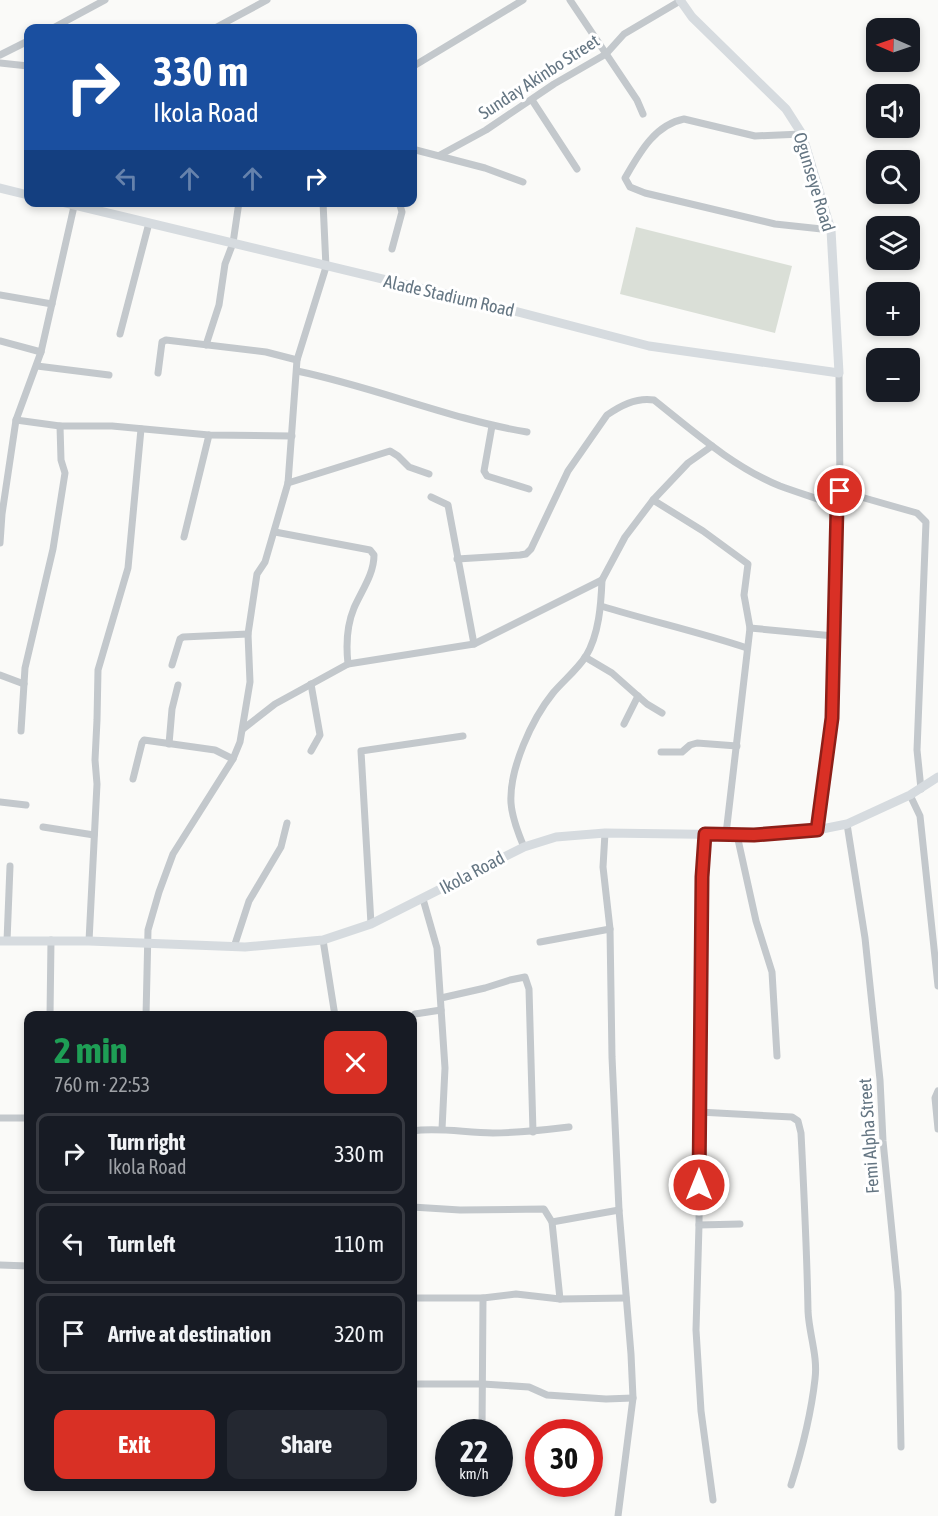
<!DOCTYPE html>
<html lang="en">
<head>
<meta charset="utf-8">
<style>
  :root { --surface:#171b24; --page:#242831; --text:#f1f3f6; --muted:#9ea1a6; --line:#363941; --accent:#d93025 }
  body { margin:0; font-family:"Asap Condensed",sans-serif; background:var(--page); color:var(--text); height:100vh; display:flex; flex-direction:column; font-size:22px; white-space:nowrap }
  * { box-sizing:border-box; margin:0 }
  p { font-size:20px; color:var(--muted) }
  .icon { flex:none; width:33px; height:33px; fill:none; stroke:currentColor; stroke-width:2; stroke-linecap:round; stroke-linejoin:round }
  .map { position:relative; flex:1; overflow:hidden }
  .details { position:absolute; left:24px; top:1011px; width:393px; height:480px; display:flex; flex-direction:column; background:var(--surface); border-radius:12px; box-shadow:0 3px 9px #0003 }
  .details>* { flex:none }
  .top-card { position:absolute; left:24px; top:24px; width:393px; height:183px; border-radius:12px; box-shadow:0 3px 9px #0003; background:#1a4fa0; color:#fff; overflow:hidden }
  .needle { width:39px; rotate:272deg }
  .buttons { position:absolute; left:866px; top:18px; display:grid; gap:12px }
  .buttons a { display:grid; place-items:center; width:54px; height:54px; border-radius:12px; background:var(--surface); box-shadow:0 3px 9px #0003; font-size:30px }
  .speed { position:absolute; left:435px; top:1419px; display:flex; gap:12px; font-size:30px; font-weight:700; text-align:center }
  .speed>* { display:grid; place-content:center; width:78px; height:78px; border-radius:50%; background:var(--surface); box-shadow:0 3px 9px #0003; line-height:1 }
  .speed small { font-size:15px; font-weight:400 }
  .speed .limit { border:9px solid #d22; background:#fff; color:#111 }
  .pin { position:absolute; display:grid; place-items:center; width:51px; height:51px; color:#fff; margin:-26px; border:3px solid #fff; border-radius:50%; box-shadow:0 2px 6px #0007 }
  .me { position:absolute; width:66px; margin:-33px; rotate:0deg; stroke-linejoin:round; filter:drop-shadow(0 0 4px #0008) }
  .turn { display:flex; align-items:center; gap:21px; height:126px; padding:0 30px; font-size:27px }
  .turn .icon { width:78px; height:78px; stroke-width:2.5 }
  .turn b { display:block; font-size:42px; line-height:51px }
  .lanes { display:flex; align-items:center; height:57px; padding:0 30px; background:#0003; justify-content:center; gap:30px; direction:ltr }
  .lanes .off { opacity:.35 }
  .round { display:grid; place-items:center; flex:none; width:63px; height:63px; border-radius:12px; background:var(--page) }
  .summary { display:flex; align-items:center; justify-content:space-between; height:102px; padding:0 30px }
  h1 { font-size:36px; font-weight:700; line-height:45px; color:#1e9e55 }
  .cta { display:flex; gap:12px; margin-top:auto; padding:12px 30px }
  .cta a { flex:1; height:69px; border-radius:12px; background:var(--accent); color:#fff; font-size:24px; font-weight:700; line-height:69px; text-align:center }
  .cta a+a { background:var(--page); color:var(--text) }
  ul { padding:0; list-style:none }
  li { display:flex; align-items:center; gap:18px; height:81px; margin:0 12px 9px; padding:0 18px; border:3px solid var(--line); border-radius:12px }
  li div { flex:1 }
  li b { display:block; font-size:22px }
  li em { font-style:normal }
  .map>svg:first-child { display:block }
</style>
</head>
<body>
<div class="map">
<svg width="938" height="1516" viewBox="0 0 938 1516">
  <rect width="100%" height="100%" fill="#fafaf8"/>
  <polygon fill="#dadfd7" points="636,227 792,266 775,333 620,294"/>
  <g fill="none" stroke-linecap="round" stroke-linejoin="round">
    <g stroke="#c3c8cc" stroke-width="7">
      <polyline points="570,0 637,100 643,114"/>
      <polyline points="53,28 105,0"/>
      <polyline points="215,28 267,0"/>
      <polyline points="0,55 28,41"/>
      <polyline points="0,63 28,66"/>
      <polyline points="412,67 523,0"/>
      <polyline points="532,100 577,169"/>
      <path d="M802 134 755 136 684 119C654 125 639 154 625 178L630 187 645 193 775 224 831 230"/>
      <polyline points="412,149 485,168 523,182"/>
      <polyline points="440,155 486,130 554,84 606,54 624,34 680,1"/>
      <polyline points="392,249 402,212 399,202"/>
      <polyline points="0,295 52,304"/>
      <polyline points="120,334 149,223"/>
      <polyline points="0,341 41,352"/>
      <polyline points="206,345 219,305 225,264 233,243 239,202"/>
      <polyline points="37,366 109,375"/>
      <path d="M297 371C375 387 449 419 527 432"/>
      <polyline points="158,373 162,342 166,340 266,352 297,360"/>
      <polyline points="16,420 60,426 112,426 209,435 292,436"/>
      <polyline points="492,426 484,471 487,476 529,489"/>
      <polyline points="288,483 390,451 398,456 409,467 429,474"/>
      <polyline points="840,491 917,513 926,522 917,750 921,789"/>
      <polyline points="431,497 448,505 474,644"/>
      <polyline points="653,500 703,531 748,564 744,595 750,628 726,834"/>
      <polyline points="184,537 209,435"/>
      <polyline points="0,543 2,514 16,420 41,352 75,202"/>
      <path d="M457 559 520 555 526 554 531 549 568 471 607 415C621 405 637 397 654 400 693 431 733 467 780 486 799 493 819 499 837 506"/>
      <path d="M601 606C650 621 699 632 747 648"/>
      <polyline points="750,628 834,636"/>
      <polyline points="585,657 612,673 647,704 662,713"/>
      <polyline points="348,664 474,644 602,580 625,537 653,500 688,463 712,446"/>
      <polyline points="172,665 180,639 183,637 248,634"/>
      <polyline points="0,675 24,684"/>
      <polyline points="311,684 320,735 311,751"/>
      <polyline points="624,724 638,696"/>
      <path d="M243 729 275 704 348 664C346 646 347 625 354 608 362 590 374 574 374 555L370 550 275 532"/>
      <polyline points="21,731 25,668 53,549 65,473 61,460 60,426"/>
      <polyline points="169,744 172,709 178,685"/>
      <polyline points="661,752 682,752 690,745 697,743 737,746"/>
      <polyline points="133,779 142,743 144,740 215,750 233,759"/>
      <polyline points="910,795 920,816 938,986"/>
      <polyline points="0,802 26,805"/>
      <polyline points="847,824 865,938 880,1080 883,1141 898,1292 901,1447"/>
      <polyline points="43,827 94,835"/>
      <polyline points="817,830 832,718 837,506 840,491 839,373"/>
      <polyline points="605,833 603,867 610,929 612,1057 619,1210 631,1354 633,1398 618,1516"/>
      <polyline points="705,834 702,877 699,1225 696,1330 701,1411 713,1500"/>
      <polyline points="737,835 756,921 772,972 777,1056"/>
      <path d="M524 847C518 833 512 817 511 803 509 769 532 719 553 693 563 681 577 670 586 656 599 634 601 605 602 580"/>
      <polyline points="423,899 437,948 445,1068 442,1129"/>
      <polyline points="371,924 361,751 463,736"/>
      <polyline points="323,940 335,1016"/>
      <polyline points="7,941 10,866"/>
      <polyline points="89,941 97,784 95,760 97,720 98,670 128,568 141,429"/>
      <polyline points="540,942 610,929"/>
      <polyline points="234,947 249,901 281,847 287,823"/>
      <polyline points="441,998 485,988 510,980 525,977 529,989 533,1132"/>
      <polyline points="415,1014 441,1010"/>
      <polyline points="50,1016 51,940"/>
      <polyline points="146,1016 148,930 159,892 173,854 233,759 240,742 250,682 248,634 257,574 265,562 288,483 297,360 326,267 323,202"/>
      <polyline points="938,1091 935,1098 938,1129"/>
      <path d="M699 1112 792 1117 798 1121 801 1133C804 1193 807 1252 808 1311 809 1334 818 1356 815 1379 811 1415 802 1450 791 1485"/>
      <polyline points="0,1118 28,1118"/>
      <path d="M412 1131C439 1127 466 1133 493 1133 519 1133 544 1130 569 1127"/>
      <polyline points="412,1207 460,1210 544,1209 552,1222 560,1299"/>
      <polyline points="552,1222 619,1210"/>
      <polyline points="699,1225 740,1224"/>
      <polyline points="0,1265 28,1266"/>
      <polyline points="412,1298 483,1298 516,1294 560,1299 626,1298"/>
      <polyline points="412,1384 483,1384 529,1387 547,1395 606,1399 633,1398"/>
      <polyline points="482,1432 483,1298"/>
    </g>
    <g stroke="#d6dbdf" stroke-width="9">
      <polyline points="0,188 28,195"/>
      <polyline points="62,202 499,307 649,346 839,373 831,230 802,134 786,109 692,17 680,0"/>
      <polyline points="0,941 89,941 245,947 323,940 371,924 524,847 556,837 605,833 754,835 817,830 847,824 910,795 938,777"/>
    </g>
  </g>
  <g fill="none" stroke-linecap="round" stroke-linejoin="round">
    <defs>
      <polyline id="route" points="699,1185 702,877 705,834 754,835 817,830 832,718 837,506 840,491"/>
    </defs>
    <use href="#route" stroke="#8d1f18" stroke-width="15"/>
    <use href="#route" stroke="#d93025" stroke-width="10"/>
  </g>
  <g text-anchor="middle" stroke-width="6" stroke-linejoin="round" paint-order="stroke">
    <g font-size="18" fill="#657683" stroke="#fff">
      <text transform="translate(539 77) rotate(-33)" y="6">Sunday Akinbo Street</text>
      <text transform="translate(814 182) rotate(73)" y="6">Ogunseye Road</text>
      <text transform="translate(449 296) rotate(13)" y="6">Alade Stadium Road</text>
      <text transform="translate(472 873) rotate(-28)" y="6">Ikola Road</text>
      <text transform="translate(869 1136) rotate(-94)" y="6">Femi Alpha Street</text>
    </g>
  </g>
</svg>
<div class="buttons">
<a><svg class="needle" viewBox="-14 -14 28 28"><path d="M0-13l5 13h-10z" fill="#e53935"/><path d="M0 13l5-13h-10z" fill="#9ea1a6"/></svg></a>
<a><svg class="icon" aria-label="sound" viewBox="0 0 24 24"><path d="M4 9h4l5-4v14l-5-4H4zM17 9q2 3 0 6"/></svg></a>
<a><svg class="icon" aria-label="search" viewBox="0 0 24 24"><circle cx="10" cy="10" r="6"/><path d="M15 15l6 6"/></svg></a>
<a><svg class="icon" aria-label="layers" viewBox="0 0 24 24"><path d="M12 4l9 5-9 5-9-5zM3 14l9 5 9-5"/></svg></a>
<a>+</a>
<a>−</a>
</div>
<div class="speed"><div>22<small>km/h</small></div><div class="limit">30</div></div>
<div class="pin" style="left:840px;top:491px;background:#d93025"><svg class="icon" aria-label="arrive" viewBox="0 0 24 24"><path d="M6 21V4h12l-3 4 3 4H6"/></svg></div>
<svg class="me" style="left:699px;top:1185px" viewBox="-20 -20 40 40"><circle r="17" fill="#d93025" stroke="#fff" stroke-width="3"/><path d="M0-11L8 9 0 5-8 9z" fill="#fff"/></svg>
<div class="top-card">
<div class="turn"><svg class="icon" aria-label="right" viewBox="0 0 24 24"><path d="M7 20v-9h11M14 6l5 5-5 5"/></svg><div><b>330 m</b>Ikola Road</div></div>
<div class="lanes"><svg class="icon off" aria-label="left" viewBox="0 0 24 24"><path d="M17 20v-9H6M10 6l-5 5 5 5"/></svg><svg class="icon off" aria-label="ahead" viewBox="0 0 24 24"><path d="M12 20V5M6 11l6-6 6 6"/></svg><svg class="icon off" aria-label="ahead" viewBox="0 0 24 24"><path d="M12 20V5M6 11l6-6 6 6"/></svg><svg class="icon" aria-label="right" viewBox="0 0 24 24"><path d="M7 20v-9h11M14 6l5 5-5 5"/></svg></div>
</div>
<section class="details">
<div class="summary"><div><h1>2 min</h1><p>760 m · 22:53</p></div><a class="round" style="background:#d93025;color:#fff"><svg class="icon" aria-label="close" viewBox="0 0 24 24"><path d="M6 6l12 12M18 6L6 18"/></svg></a></div>
<ul>
<li><svg class="icon" aria-label="right" viewBox="0 0 24 24"><path d="M7 20v-9h11M14 6l5 5-5 5"/></svg><div><b>Turn right</b><p>Ikola Road</p></div><em>330 m</em></li>
<li><svg class="icon" aria-label="left" viewBox="0 0 24 24"><path d="M17 20v-9H6M10 6l-5 5 5 5"/></svg><div><b>Turn left</b></div><em>110 m</em></li>
<li><svg class="icon" aria-label="arrive" viewBox="0 0 24 24"><path d="M6 21V4h12l-3 4 3 4H6"/></svg><div><b>Arrive at destination</b></div><em>320 m</em></li>
</ul>
<div class="cta"><a>Exit</a><a>Share</a></div>
</section>
</div>
</body>
</html>
